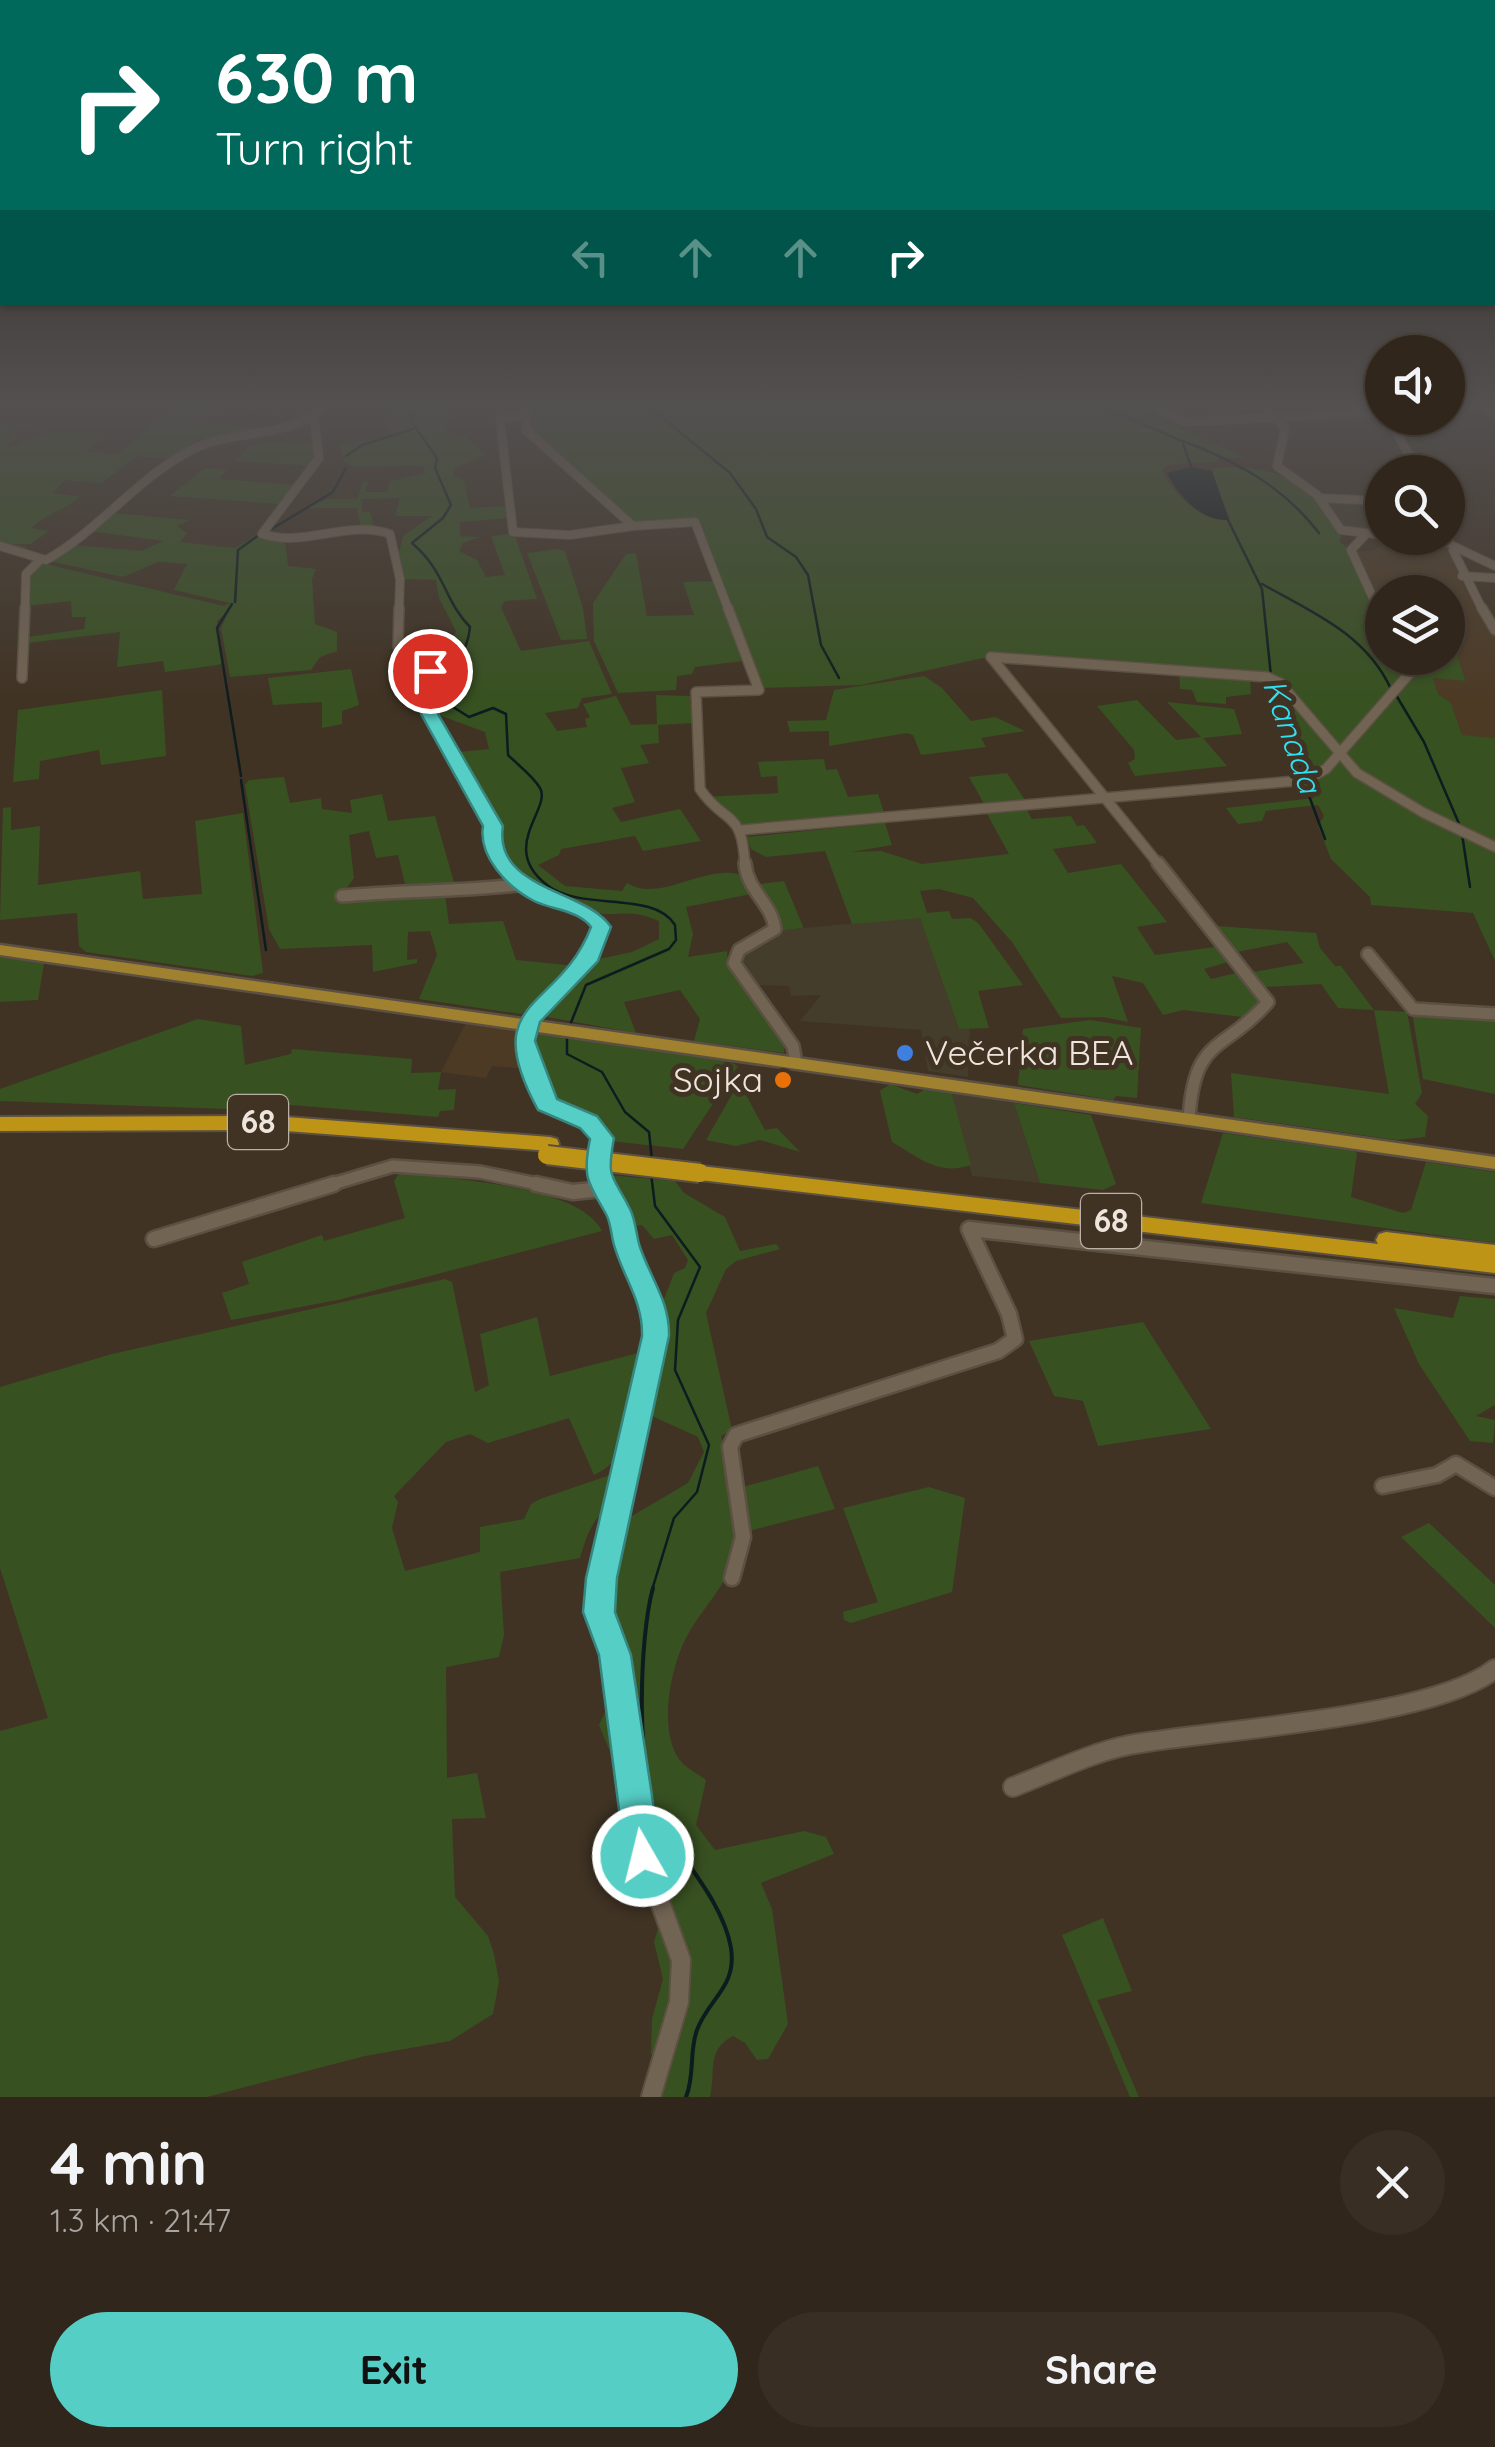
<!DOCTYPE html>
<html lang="en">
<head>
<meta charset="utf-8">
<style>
  :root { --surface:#30261b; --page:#382e24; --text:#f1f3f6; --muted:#a8a5a3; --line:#4b433a; --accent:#55cec5 }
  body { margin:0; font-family:Quicksand,sans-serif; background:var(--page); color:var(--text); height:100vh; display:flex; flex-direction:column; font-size:38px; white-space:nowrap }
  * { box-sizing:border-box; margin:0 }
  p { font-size:32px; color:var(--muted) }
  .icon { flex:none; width:55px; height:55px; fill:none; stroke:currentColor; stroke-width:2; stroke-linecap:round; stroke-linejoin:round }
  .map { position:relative; height:2097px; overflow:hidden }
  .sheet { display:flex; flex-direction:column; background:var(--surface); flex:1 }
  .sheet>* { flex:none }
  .banner { position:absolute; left:0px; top:0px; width:1495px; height:305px; box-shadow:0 2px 8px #0004,0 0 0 2px var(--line); background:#00695c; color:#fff; overflow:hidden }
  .buttons { position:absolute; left:1365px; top:335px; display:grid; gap:20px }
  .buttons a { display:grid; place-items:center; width:100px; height:100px; border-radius:50%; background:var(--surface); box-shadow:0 2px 8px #0004,0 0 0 2px var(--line); font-size:50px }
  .pin { position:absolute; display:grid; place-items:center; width:85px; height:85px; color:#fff; margin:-42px; border:5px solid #fff; border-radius:50%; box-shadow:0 2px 10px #0007 }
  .me { position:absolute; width:110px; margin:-55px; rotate:352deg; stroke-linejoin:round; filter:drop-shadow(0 0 8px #0008) }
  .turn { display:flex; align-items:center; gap:35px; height:210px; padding:0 50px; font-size:45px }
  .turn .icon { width:130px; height:130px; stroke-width:2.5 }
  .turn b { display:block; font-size:70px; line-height:85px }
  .lanes { display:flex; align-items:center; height:95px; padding:0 50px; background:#0003; justify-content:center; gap:50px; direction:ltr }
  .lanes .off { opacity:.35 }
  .round { display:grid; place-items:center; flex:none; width:105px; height:105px; border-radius:52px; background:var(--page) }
  .summary { display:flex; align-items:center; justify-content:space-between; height:170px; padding:0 50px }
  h1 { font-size:60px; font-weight:700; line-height:75px }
  .cta { display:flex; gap:20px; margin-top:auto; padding:20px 50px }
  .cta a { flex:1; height:115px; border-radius:60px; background:var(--accent); color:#111; font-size:40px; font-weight:700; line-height:115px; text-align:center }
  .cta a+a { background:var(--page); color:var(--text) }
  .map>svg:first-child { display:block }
</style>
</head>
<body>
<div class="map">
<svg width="1495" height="2097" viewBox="0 0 1495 2097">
  <rect width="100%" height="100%" fill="#403324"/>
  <g fill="#4c3a25">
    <polygon points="1388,541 1448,545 1461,581 1495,633 1495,738 1462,736 1451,703 1438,694 1433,678 1466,680 1448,639 1448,592 1382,592 1382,614 1353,551 1372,551"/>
    <polygon points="466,1023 516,1030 529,1069 492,1066 486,1078 441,1072"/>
  </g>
  <g fill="#443d2b">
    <polygon points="1324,501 1380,501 1382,506 1373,506 1380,530 1340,528"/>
    <polygon points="920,917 959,1029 970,1029 968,1077 928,1071 921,1030 800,1021 821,995 791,996 789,986 756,985 748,980 738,957 783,930"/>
    <polygon points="951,1091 1014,1103 1040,1183 972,1176"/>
  </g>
  <g fill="#385121">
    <polygon points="180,407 288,407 285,412 232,408 220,415 203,414 196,423 262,428 214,440 139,436"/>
    <path d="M411 407H521L448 409 449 422 443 426 452 435 467 436 486 455 453 469 454 476 464 481 470 508 506 506 508 518 460 522V536L481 537 463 543 459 551 477 560 486 577 505 575 491 536 514 533 537 599 505 601 501 607 521 651 589 641 612 694 582 698 578 708 545 713 557 731 587 727 585 719 590 717 583 704 616 696 631 725 657 724 656 695 690 696 692 723 658 725 659 743 640 745 649 763 621 768 635 802 612 808 621 822 680 809 701 841 643 851 635 836 561 849 559 855 538 865 565 886 622 891 627 883C659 903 702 866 738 874L751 894 686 907 693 934 688 957 727 951 728 965 785 1044 784 1053 694 1041 700 1019 680 990 624 1002 636 1033 542 1016 594 960 632 952 659 939V921C629 907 618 918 592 912 561 903 520 885 501 857 493 844 500 832 495 820 486 796 469 776 459 752L489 749 485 732 436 714 432 699 439 681 434 671 446 658 456 631 439 598 436 580 403 579 398 557 403 536 432 516H395L400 498 362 499V512H370L374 526 361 528 357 508H304L328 499H357L364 481H368L365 492H387L390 481 426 473 423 466 352 467 344 461 339 445 394 436 386 426 389 412Z"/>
    <path d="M528 407H1150L1169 423 1247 458 1219 457 1218 462 1170 464 1162 470C1170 492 1205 526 1230 519L1212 471 1216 468C1249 464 1289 472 1313 496 1325 508 1331 524 1342 536L1339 541 1348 549 1376 615 1382 616V658H1448V639L1451 640 1466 681 1433 678 1438 694 1451 703 1462 735 1495 738V961L1473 913 1371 905 1370 897 1331 859 1318 826 1324 816 1318 805 1266 811 1262 821 1238 824 1226 808 1314 798 1278 718 1283 711 1268 693 1269 680 1001 654 861 685 762 688 696 518 632 522 528 430Z"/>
    <path d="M0 424 59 430 7 427 17 436 6 447H16C43 427 72 433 105 435L86 451 118 454 138 437 198 441 173 459 137 456 101 483 65 480 53 493 80 497C63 511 49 512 31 528L49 531 31 544H12L27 547 21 552 0 544Z"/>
    <polygon points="266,442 317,444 312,466 235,461 249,447"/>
    <polygon points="205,468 227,470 219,479 296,485 281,504 170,496"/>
    <polygon points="113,513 190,520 177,526 187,533 180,542 235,548 256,535 285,542 288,566 316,569 312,579 315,624 337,632 337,651 320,657 311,670 230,677 221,628 229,610 217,621 222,663 218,665 165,672 163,661 117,667 120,632 27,643 27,637 84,629 86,617 72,617 71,601 27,606 29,572 41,563 224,606 230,603 174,590 187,564 158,562 123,577 49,561 72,545 141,551 163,541 89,531"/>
    <polygon points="557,549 565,551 583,608 587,639 561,640 527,553"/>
    <polygon points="636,553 647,616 694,615 683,582 714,581 742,661 695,667 692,674 677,676 676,690 618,693 594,641 593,603 626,554"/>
    <polygon points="351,669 359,705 342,711 342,724 322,728 322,702 273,705 268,678"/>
    <polygon points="1179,672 1250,678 1251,694 1226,697 1226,704 1197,702 1192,690 1180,689"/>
    <polygon points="924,676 942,688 971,721 995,717 1025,731 981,738 986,747 921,755 913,735 907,733 829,746 829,731 790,732 787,721 826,720 834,690"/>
    <polygon points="162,690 166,756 101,765 99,750 40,761 39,779 13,782 18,710"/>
    <polygon points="1137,700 1176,740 1201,737 1167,702 1234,709 1242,734 1203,738 1227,766 1135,776 1128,763 1135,759 1134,750 1097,706"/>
    <polygon points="824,759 826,770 837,769 848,797 878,794 886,819 743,826 729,811 706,797 778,793 777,776 761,777 758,762"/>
    <polygon points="1007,773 1027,803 987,809 969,777"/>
    <polygon points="284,777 290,803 321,798 322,809 352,813 350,800 382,794 388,821 435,816 455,886 406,888 398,855 376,858 369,831 349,835 354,878 344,892 445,894 449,924 503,921 516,960 577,966 521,1014 419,999 437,955 430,931 408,932 407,960 417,959 417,963 373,972 372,945 280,949 269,929 245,785 249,780"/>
    <polygon points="11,807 11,830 40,826 38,885 140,871 143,899 202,894 195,821 243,813 263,973 252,976 86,952 79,946 77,913 0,920 3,808"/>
    <polygon points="1026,809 1032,819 1071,816 1077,826 1084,825 1097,843 1053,849 1068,873 1121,864 1167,922 1137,927 1155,955 1223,946 1235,960 1204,969 1211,979 1245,971 1261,1002 1243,1017 1183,1010 1163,1015 1143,983 1112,976 1128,1022 1103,1017 1061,1018 1012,942 973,898 939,889 920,891 927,913 949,911 952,919 971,918 979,924 1023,985 978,991 989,1028 959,1029 920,918 852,924 825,851 766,857 751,849 746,837 885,823 892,845 851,852 881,851 922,864 1009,854 986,812"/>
    <polygon points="784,881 802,924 803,928 778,931 777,913 753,885"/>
    <polygon points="1216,926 1316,933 1320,948 1335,966 1341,966 1374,1010 1407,1012 1422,1093 1415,1104 1428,1116 1425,1137 1397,1140 1234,1117 1231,1073 1389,1094 1374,1010 1338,1008 1321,984 1265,987 1253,972 1304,963 1287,942 1237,952"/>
    <polygon points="0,957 44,963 38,1000 0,1002"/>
    <polygon points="1412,1012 1495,1018 1495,1094 1423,1079"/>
    <polygon points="198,1019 241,1026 245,1065 291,1054 292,1049 412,1059 411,1073 441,1072 438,1090 456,1089 454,1110 440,1111 438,1117 291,1105 259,1110 0,1101 0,1089"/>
    <polygon points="1090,1020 1141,1028 1137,1098 1116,1096 1113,1100 1018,1085 1023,1029"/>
    <path d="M538 1032 730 1062 738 1066 683 1149 610 1141 598 1119C542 1100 547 1095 530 1042Z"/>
    <polygon points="739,1082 765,1130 777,1128 800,1152 760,1140 736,1146 706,1140"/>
    <path d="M890 1084 917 1094 925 1089 951 1091 971 1165C938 1176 920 1158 892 1142L880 1091Z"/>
    <polygon points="1014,1103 1091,1115 1116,1184 1103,1190 1040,1183"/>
    <polygon points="1223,1133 1353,1151 1357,1153 1351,1197 1403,1213 1411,1210 1426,1162 1495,1172 1495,1243 1201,1203"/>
    <path d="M400 1172C451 1180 578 1184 602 1231L338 1300 231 1320 222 1293 249 1284 242 1262 322 1235 324 1241 405 1218 394 1181Z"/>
    <path d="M608 1175 675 1181 684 1193 725 1217 740 1251 776 1244 780 1249 736 1261 726 1269 706 1313 732 1430 721 1436C731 1471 746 1520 735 1557 726 1586 701 1610 687 1636 671 1666 659 1725 677 1756 682 1766 697 1773 706 1780L696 1825 715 1850 804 1831 826 1837 834 1854 761 1883 772 1909 788 2024 768 2059 757 2060 745 2043 733 2036C706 2050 716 2071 710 2097H657L665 2079 651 2053 652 2019 663 1979 654 1942 666 1903 647 1854 638 1795 616 1766 599 1725 626 1668 605 1606 620 1523 688 1483 704 1452 698 1437 652 1416 645 1405 660 1310 674 1273 685 1268 688 1260 672 1235 654 1239 642 1225 628 1227 625 1207 607 1184Z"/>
    <path d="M445 1279 452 1282 475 1392 489 1385 480 1334 537 1317 550 1376 646 1351C637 1397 640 1454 594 1475L569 1418 488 1443 470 1434 446 1442 394 1496 398 1502 392 1528 405 1571 480 1552V1527L524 1519 531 1504 540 1499 613 1474 623 1480 615 1505C592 1516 587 1535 580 1558L500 1572 504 1635 499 1657 446 1667 447 1778 477 1773 486 1818 452 1819 455 1897 488 1936 494 1954 499 1981 493 2014 450 2041 365 2056 207 2097H0V1731L48 1718 0 1568V1387L112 1354Z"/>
    <polygon points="1460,1296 1495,1299 1495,1405 1476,1416 1495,1420 1493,1443 1470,1441 1419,1364 1394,1308 1453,1318"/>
    <polygon points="1143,1322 1211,1429 1098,1446 1083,1401 1054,1396 1029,1341"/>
    <polygon points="818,1466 835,1509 748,1531 743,1487"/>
    <polygon points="929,1487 965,1498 952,1592 851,1623 844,1620 843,1612 878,1602 843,1508"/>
    <polygon points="1429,1523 1495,1585 1495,1628 1401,1537"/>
    <polygon points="1103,1918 1132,1991 1097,2000 1139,2097 1130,2097 1062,1935"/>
  </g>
  <path fill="#0d1c1e" d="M1191 467 1212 471 1229 520C1201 521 1178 496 1167 473Z"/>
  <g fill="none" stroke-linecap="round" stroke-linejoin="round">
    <g stroke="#0d1c1e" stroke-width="2.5">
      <path d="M415 407 411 421 437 458 435 468 451 505 443 518 412 543C446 572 444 601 470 627 468 655 446 674 445 702L469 717 493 708 506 714 508 755C518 765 533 776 540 788 552 809 498 847 547 885 581 912 654 890 675 925L676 940 669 949 586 985 570 1025"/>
      <polyline points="649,407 730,473 756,509 767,537 796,557 808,575 821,645 839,678"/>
      <polyline points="1103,407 1182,441 1192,469"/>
      <path d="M1183 441C1237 462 1283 486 1319 533"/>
      <polyline points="346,456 362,445 413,429"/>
      <polyline points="1227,518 1262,589 1271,676"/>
      <polyline points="270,530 333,492 346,468"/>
      <path d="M1262 584C1312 612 1366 634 1391 689"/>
      <polyline points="235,602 238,550 259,535"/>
      <polyline points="232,604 217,628 241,776"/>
      <polyline points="1272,684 1295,737 1302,778"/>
      <polyline points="1396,695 1424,742 1460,826"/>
      <polyline points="241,780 266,950"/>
      <polyline points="1305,785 1325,839"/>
      <polyline points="1462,834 1470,887"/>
      <polyline points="567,1037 567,1054 602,1072 625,1112 649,1132 652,1160"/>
      <polyline points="651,1173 655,1206 700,1267 678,1320 675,1370 709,1445 697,1492 674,1518 652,1590"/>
    </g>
    <path stroke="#0d1c1e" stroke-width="4" d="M653 1588C639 1637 635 1778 660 1822 683 1861 723 1902 731 1948 737 1987 709 1998 697 2030 689 2051 695 2075 686 2097"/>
    <defs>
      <g id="minor-far4">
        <polyline points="526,407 526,430 633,526 695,522 729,611"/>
        <polyline points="1154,407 1184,422 1382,412"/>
        <polyline points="1266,407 1285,428 1277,466 1317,495 1341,530 1450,543"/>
        <polyline points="1483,407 1495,415"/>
        <polyline points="525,416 500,419 513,532 570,535 633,526"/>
        <path d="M314 417 319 458 262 534C306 548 346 519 390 534L400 579 399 611"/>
        <polyline points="1388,418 1419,472"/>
        <polyline points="1319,498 1382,501"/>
        <polyline points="1364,536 1351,550 1379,611"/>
        <path d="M0 546 46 560C102 529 141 472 200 446 241 429 288 439 323 407"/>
        <polyline points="1453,546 1495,566"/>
        <polyline points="1457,549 1453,550 1483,611"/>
        <polyline points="1462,576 1495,578"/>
        <polyline points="25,611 26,574 39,561"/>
      </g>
      <g id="minor-far3">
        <polyline points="399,608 398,647 430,671 429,714 493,826 495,847 504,866"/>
        <path d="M728 608 759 690 696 692 700 789C725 826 742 807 745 866"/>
        <polyline points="1377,608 1382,617"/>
        <polyline points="1482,608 1495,630"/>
        <polyline points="991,657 1160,866"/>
        <polyline points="991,657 1267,677 1280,683 1357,773 1424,813 1495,847"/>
        <polyline points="22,678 25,608"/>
        <polyline points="741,830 1306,780 1326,769 1409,674 1406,658"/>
      </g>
      <g id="minor-far2">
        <path d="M503 863C534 905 581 898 601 927L590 956 527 1024 523 1041 547 1104 589 1122 602 1138 598 1177 602 1186"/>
        <path d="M745 863C747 891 772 903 775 929L739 950 734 963 793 1046 796 1063"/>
        <path d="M1158 863 1268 1002C1224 1053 1194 1035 1189 1119"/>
        <path d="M342 896C404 890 465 892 526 884"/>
        <polyline points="1368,954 1413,1009 1495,1014"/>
        <polyline points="326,1186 393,1166 480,1172 547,1186"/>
      </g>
      <g id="minor-far1">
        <polyline points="536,1184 573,1192 601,1189"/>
        <polyline points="154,1239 334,1184"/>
        <polyline points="1383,1486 1437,1475 1456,1464 1495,1488"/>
        <polyline points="732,1578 743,1537 730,1447 736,1435 998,1351 1015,1339 1009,1314 969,1229 1495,1286"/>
        <polyline points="600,1590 656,1336 650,1295 627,1247 619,1213 601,1184"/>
      </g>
      <g id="minor">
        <polyline points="600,1588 599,1612 615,1655 643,1855 681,1960 679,2002 651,2097"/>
        <path d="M1013 1787C1050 1773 1090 1753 1129 1745 1217 1729 1431 1719 1495 1669"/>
      </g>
      <polygon id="major" points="0,945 1495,1157 1495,1169 0,955"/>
      <g id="highway">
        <polygon points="273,1116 550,1137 557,1139 559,1144 557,1149 550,1151 273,1130 0,1131 0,1117"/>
        <polygon points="700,1166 1378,1244 1376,1240 1379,1234 1386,1232 1495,1245 1495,1273 700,1180 693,1178 690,1173 693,1168"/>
      </g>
    </defs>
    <use href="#minor-far4" stroke="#5b5042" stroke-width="10"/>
    <use href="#minor-far3" stroke="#5b5042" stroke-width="12"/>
    <use href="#minor-far2" stroke="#5b5042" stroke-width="16"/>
    <use href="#minor-far1" stroke="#5b5042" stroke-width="19"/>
    <use href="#minor" stroke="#5b5042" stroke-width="22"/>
    <use href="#major" stroke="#5b5042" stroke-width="5"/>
    <use href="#highway" stroke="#5b5042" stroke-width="4"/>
    <use href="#minor-far4" stroke="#726453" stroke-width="8"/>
    <use href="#minor-far3" stroke="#726453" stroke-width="9"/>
    <use href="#minor-far2" stroke="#726453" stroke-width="11"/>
    <use href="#minor-far1" stroke="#726453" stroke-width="14"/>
    <use href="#minor" stroke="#726453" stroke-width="18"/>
    <use href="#major" fill="#a0812f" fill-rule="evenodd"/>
    <use href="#highway" fill="#be9417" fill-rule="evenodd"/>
    <defs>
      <polyline id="highway-bridge" points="547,1155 700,1173"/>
    </defs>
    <use href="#highway-bridge" stroke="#5b5042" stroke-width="22" stroke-linecap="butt"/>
    <use href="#highway-bridge" stroke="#be9417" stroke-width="18"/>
  </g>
  <linearGradient id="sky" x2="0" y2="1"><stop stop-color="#231c14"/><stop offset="0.58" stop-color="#535050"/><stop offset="1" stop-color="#535050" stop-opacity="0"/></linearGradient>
  <rect width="1495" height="700" fill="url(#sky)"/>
  <path fill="#55cec5" stroke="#378680" stroke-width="2.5" d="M430 666 438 671V714L503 826C493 890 586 889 611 927L598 961 540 1022 535 1041 557 1099 597 1116 614 1138C606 1182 613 1174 630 1209 636 1221 636 1235 640 1247 651 1279 670 1302 669 1336L617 1578 615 1612 631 1655 661 1856 655 1868 643 1873 630 1868 625 1856 599 1655 583 1612 586 1578 642 1336C643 1301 623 1277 614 1245 611 1235 611 1223 606 1214 588 1182 582 1178 590 1139L580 1128 538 1110C476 996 558 1013 591 927 578 910 552 910 534 901 507 887 478 856 483 826L421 714V671Z"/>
  <circle fill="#3f7fe0" stroke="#403324" stroke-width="4" cx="905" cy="1053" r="10"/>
  <circle fill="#e8710a" stroke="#403324" stroke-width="4" cx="783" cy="1080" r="10"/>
  <g text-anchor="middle" stroke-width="10" stroke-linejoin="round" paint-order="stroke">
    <g font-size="32" font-style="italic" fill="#2fe0f3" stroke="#403324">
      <text transform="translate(1292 736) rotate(71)" y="11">Kanada</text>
    </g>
    <g fill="#403324" stroke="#bab0a5" stroke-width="2.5">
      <rect x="228" y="1095" width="60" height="54" rx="8"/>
      <rect x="1081" y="1194" width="60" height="54" rx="8"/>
    </g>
    <g font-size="32" font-weight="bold" fill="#eee5dc">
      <text x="258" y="1133">68</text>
      <text x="1111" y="1232">68</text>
    </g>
    <g font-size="35" fill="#eee5dc" stroke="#403324" text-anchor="start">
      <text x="925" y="1065">Večerka BEA</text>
      <text x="763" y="1092" text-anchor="end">Sojka</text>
    </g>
  </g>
</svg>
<div class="buttons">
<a><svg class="icon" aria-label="sound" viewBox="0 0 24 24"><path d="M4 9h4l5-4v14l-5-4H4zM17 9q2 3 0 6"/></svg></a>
<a><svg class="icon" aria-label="search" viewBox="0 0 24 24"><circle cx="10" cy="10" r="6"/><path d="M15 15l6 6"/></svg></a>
<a><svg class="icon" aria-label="layers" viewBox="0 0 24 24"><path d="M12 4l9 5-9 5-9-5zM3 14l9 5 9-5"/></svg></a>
</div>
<div class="pin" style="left:430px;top:671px;background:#d93025"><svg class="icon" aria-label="arrive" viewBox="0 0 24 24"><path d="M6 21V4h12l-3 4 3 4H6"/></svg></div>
<svg class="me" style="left:643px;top:1856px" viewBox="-20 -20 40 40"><circle r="17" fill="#55cec5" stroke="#fff" stroke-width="3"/><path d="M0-11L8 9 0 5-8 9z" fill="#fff"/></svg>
<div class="banner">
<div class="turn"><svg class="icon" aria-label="right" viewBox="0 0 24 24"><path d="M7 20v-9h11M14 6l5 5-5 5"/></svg><div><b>630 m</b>Turn right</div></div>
<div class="lanes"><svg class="icon off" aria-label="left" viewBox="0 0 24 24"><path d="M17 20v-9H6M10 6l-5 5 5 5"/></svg><svg class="icon off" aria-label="ahead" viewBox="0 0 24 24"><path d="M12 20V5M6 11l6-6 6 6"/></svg><svg class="icon off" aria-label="ahead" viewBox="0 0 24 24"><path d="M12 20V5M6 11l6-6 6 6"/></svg><svg class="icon" aria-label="right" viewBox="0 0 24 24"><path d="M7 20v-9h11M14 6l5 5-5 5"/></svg></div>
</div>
</div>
<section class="sheet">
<div class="summary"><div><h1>4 min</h1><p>1.3 km · 21:47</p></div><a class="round"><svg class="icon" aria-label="close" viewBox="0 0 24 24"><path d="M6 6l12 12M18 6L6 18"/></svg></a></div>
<div class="cta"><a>Exit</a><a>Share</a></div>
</section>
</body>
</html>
